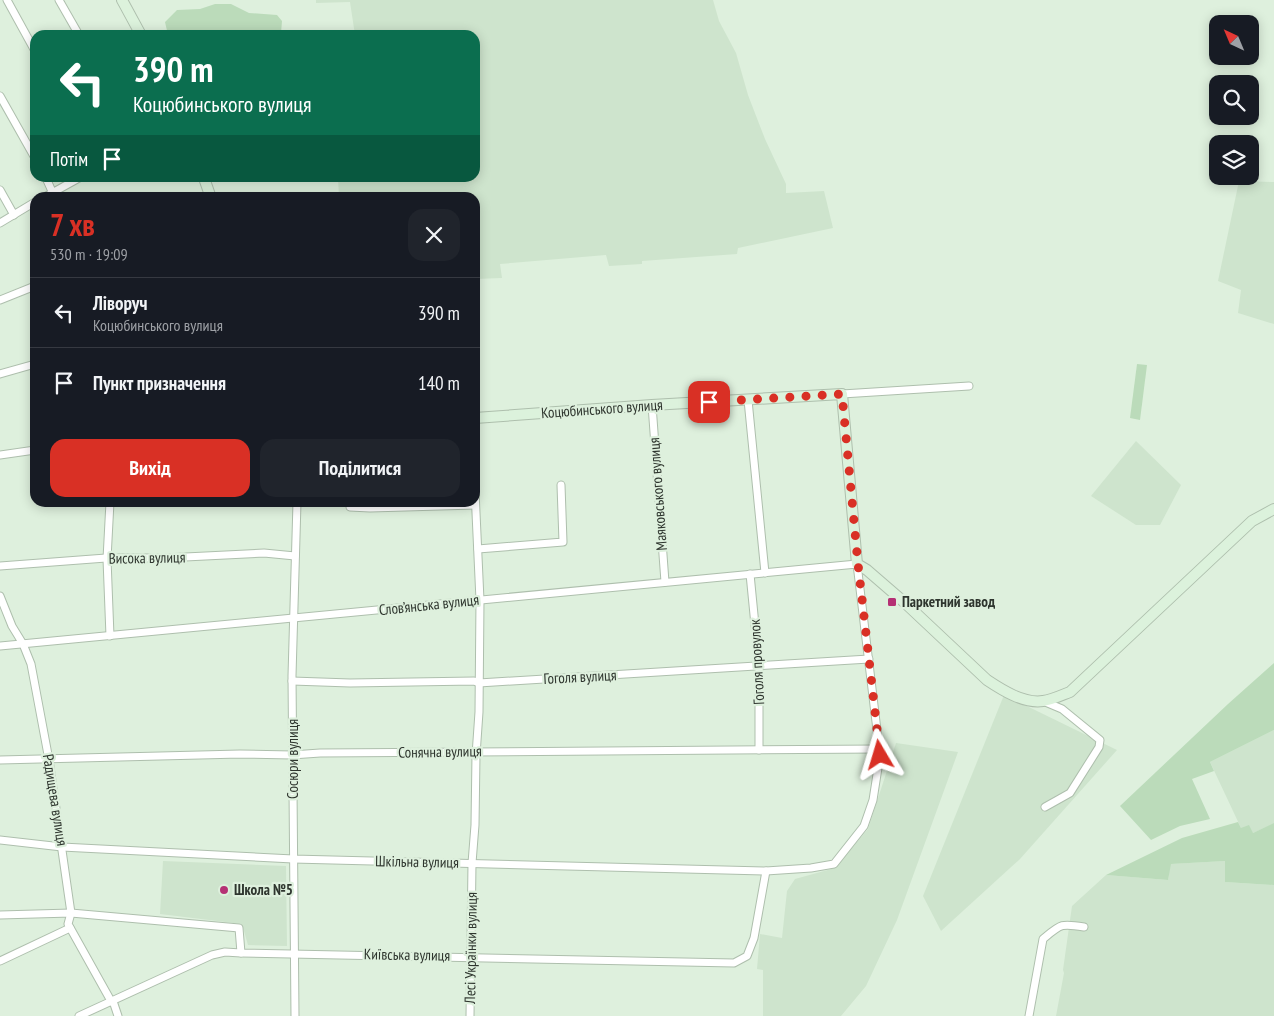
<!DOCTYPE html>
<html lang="uk">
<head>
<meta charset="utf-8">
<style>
  :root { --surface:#171b24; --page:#20242c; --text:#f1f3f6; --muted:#9ea1a6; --line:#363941; --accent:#d93025 }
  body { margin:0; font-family:"PT Sans Narrow",sans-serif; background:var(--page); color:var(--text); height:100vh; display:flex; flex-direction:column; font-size:19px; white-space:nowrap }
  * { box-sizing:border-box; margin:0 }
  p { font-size:16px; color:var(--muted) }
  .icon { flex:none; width:28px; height:28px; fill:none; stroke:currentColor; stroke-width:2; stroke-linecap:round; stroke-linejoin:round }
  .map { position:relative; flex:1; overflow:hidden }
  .drawer { position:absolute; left:30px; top:192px; width:450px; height:315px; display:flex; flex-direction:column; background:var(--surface); border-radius:15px; box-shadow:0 2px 12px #0003 }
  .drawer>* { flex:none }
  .hud { position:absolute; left:30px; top:30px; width:450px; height:152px; border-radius:15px; box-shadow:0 2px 12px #0003; background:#0b6e4f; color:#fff; overflow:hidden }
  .needle { width:32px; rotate:316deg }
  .fabs { position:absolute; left:1209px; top:15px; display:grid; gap:10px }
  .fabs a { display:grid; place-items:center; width:50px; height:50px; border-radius:10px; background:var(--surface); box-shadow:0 2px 12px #0003; font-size:25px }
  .pin { position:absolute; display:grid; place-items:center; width:42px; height:42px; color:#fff; margin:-21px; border-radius:10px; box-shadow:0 2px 8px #0006 }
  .me { position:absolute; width:55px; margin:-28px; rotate:353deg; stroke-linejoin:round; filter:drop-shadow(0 0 4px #0008) }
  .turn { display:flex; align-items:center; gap:18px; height:105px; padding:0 20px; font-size:22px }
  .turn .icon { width:65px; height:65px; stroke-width:2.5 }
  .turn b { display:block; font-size:35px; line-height:42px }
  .then { display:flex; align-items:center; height:48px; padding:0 20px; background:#0003; gap:10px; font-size:19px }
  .round { display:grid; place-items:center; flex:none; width:52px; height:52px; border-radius:15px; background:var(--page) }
  .overview { display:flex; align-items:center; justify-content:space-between; height:85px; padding:0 20px }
  h1 { font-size:30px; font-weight:700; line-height:38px; color:var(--accent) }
  .action { display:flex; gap:10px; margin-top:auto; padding:10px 20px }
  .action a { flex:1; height:58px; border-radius:15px; background:var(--accent); color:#fff; font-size:20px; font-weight:700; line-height:58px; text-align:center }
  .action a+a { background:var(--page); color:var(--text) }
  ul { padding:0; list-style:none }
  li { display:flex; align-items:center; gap:15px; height:70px; padding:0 20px; border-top:1px solid var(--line) }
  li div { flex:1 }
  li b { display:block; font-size:19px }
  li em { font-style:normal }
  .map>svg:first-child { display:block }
</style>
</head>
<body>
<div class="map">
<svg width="1274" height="1016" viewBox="0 0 1274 1016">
  <rect width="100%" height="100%" fill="#def0dd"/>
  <g fill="#cee4cd">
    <polygon points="316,0 713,0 719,21 736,53 748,95 765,139 786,184 786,193 824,191 833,228 738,248 737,254 642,261 642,264 609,266 606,255 500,264 502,278 475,279 475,198 339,197 338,178 475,178 475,35 355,35 350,2 316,3"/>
    <polygon points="1239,181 1274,182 1274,324 1238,313 1241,290 1218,281"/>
    <polygon points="1136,441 1181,485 1160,525 1136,525 1091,496"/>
    <polygon points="1004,695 1117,750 1020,859 941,931 923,896"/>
    <polygon points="1274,730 1274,824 1253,833 1241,828 1210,762"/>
    <polygon points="896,743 958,752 897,920 866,986 841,1016 763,1016 763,970 757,969 760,934 782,938 787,891 795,879 835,868 868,829"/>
    <polygon points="163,861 286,866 287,946 248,945 242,924 160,914"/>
    <polygon points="1225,861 1225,882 1274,885 1274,1016 1056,1016 1064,973 1063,970 1072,906 1106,875 1168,880 1170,864"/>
  </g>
  <g fill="#bbdbba">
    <polygon points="215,4 231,4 249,13 277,15 282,21 281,33 279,35 168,35 165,22 177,10 200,9"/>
    <polygon points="1137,364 1147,365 1140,420 1130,418"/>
    <polygon points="1274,663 1274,730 1210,762 1214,771 1192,779 1210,819 1180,826 1151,840 1120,806 1228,704"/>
    <polygon points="1238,822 1241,828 1249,825 1253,833 1274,823 1274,885 1225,882 1225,861 1171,864 1168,880 1106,875 1182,838"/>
  </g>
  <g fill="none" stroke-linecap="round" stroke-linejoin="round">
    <defs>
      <g id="street">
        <polyline points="7,0 35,51"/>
        <polyline points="59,0 79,35"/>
        <polyline points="0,96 35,158"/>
        <polyline points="46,178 55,198"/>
        <polyline points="0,190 14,215"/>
        <polyline points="43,198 79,178"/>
        <polyline points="0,223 35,202"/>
        <polyline points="0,300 35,286"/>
        <polyline points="0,374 35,364"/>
        <polyline points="842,394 969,386"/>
        <polyline points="748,400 765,573"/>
        <polyline points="652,405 665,582"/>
        <polyline points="0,455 35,450"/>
        <polyline points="350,507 370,508 475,505"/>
        <polyline points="478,549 563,542 561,485"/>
        <polyline points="0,566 106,558 165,558 264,553 295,556"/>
        <polyline points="750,574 759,666 759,750"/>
        <polyline points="0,596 12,626 23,644 31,664 49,760 71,913 68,924 111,1001 114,1004 118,1016"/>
        <polyline points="110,636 107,559 110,502"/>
        <polyline points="0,646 857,564 880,755 873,800 864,826 834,864 811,868 766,871 293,859 62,847 0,840"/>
        <polyline points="292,681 350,683 474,681 479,683 869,659"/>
        <polyline points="1043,701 1062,709 1100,740 1099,747 1070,793 1045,807"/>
        <polyline points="0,760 240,754 292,755 320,753 880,749"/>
        <polyline points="0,915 71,913 239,928 241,953 734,963 747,956 754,938 766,871"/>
        <polyline points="0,961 70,928"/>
        <polyline points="79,1016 212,955 225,952 241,953"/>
        <polyline points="295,1016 292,676 297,502"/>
        <polyline points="470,1016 472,863 475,825 476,755 479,712 480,600 475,491"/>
        <path d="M1029 1016 1043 939C1061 924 1061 923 1084 927"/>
      </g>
      <g id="secondary">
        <polyline points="122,0 141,35"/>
        <polyline points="204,178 211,198"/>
        <path d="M475 418 652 405 842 394 857 564 867 570 904 602 987 680C1002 690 1024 704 1043 701 1052 700 1062 695 1070 692L1252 521 1274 509"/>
      </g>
    </defs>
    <use href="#street" stroke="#aebfad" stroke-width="9"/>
    <use href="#secondary" stroke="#aebfad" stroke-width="12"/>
    <use href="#street" stroke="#fff" stroke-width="7"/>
    <use href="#secondary" stroke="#dcf2dc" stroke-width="10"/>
  </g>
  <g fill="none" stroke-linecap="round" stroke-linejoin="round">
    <polyline stroke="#d93025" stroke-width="9" stroke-dasharray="0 16.2" points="709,402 842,394 858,564 880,755"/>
  </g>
  <g fill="#b53074" stroke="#def0dd" stroke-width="2">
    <rect x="887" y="597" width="10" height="10" rx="2.5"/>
    <circle cx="224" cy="890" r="5"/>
  </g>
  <g text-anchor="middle" stroke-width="4.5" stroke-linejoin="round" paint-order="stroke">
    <g font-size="15" fill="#2e352e" stroke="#def0dd">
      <text transform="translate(602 409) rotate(-4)" y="5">Коцюбинського вулиця</text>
      <text transform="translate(658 494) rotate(-94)" y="5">Маяковського вулиця</text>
      <text transform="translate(147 558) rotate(-1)" y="5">Висока вулиця</text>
      <text transform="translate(429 605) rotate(-6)" y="5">Слов’янська вулиця</text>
      <text transform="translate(757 662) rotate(-93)" y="5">Гоголя провулок</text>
      <text transform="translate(580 677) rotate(-3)" y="5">Гоголя вулиця</text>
      <text transform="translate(440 752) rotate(-1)" y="5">Сонячна вулиця</text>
      <text transform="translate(293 759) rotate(-90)" y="5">Сосюри вулиця</text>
      <text transform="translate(55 800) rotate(81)" y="5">Радищева вулиця</text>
      <text transform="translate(417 862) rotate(1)" y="5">Шкільна вулиця</text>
      <text transform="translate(471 948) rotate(-89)" y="5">Лесі Українки вулиця</text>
      <text transform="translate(407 955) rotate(1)" y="5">Київська вулиця</text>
    </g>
    <g font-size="15" font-weight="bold" fill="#2e352e" stroke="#def0dd" text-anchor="start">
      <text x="902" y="607">Паркетний завод</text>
      <text x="234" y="895">Школа №5</text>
    </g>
  </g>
</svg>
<div class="fabs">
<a><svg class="needle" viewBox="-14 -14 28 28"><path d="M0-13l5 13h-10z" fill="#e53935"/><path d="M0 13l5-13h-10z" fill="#9ea1a6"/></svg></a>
<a><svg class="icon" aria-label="search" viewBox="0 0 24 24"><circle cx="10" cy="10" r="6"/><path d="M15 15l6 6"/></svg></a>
<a><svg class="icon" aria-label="layers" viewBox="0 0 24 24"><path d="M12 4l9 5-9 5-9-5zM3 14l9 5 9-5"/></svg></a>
</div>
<div class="pin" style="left:709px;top:402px;background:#d93025"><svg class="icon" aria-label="arrive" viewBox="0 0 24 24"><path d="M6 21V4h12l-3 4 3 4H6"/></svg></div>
<svg class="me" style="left:880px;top:755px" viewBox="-20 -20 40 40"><path d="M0-17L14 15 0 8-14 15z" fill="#d93025" stroke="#fff" stroke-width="4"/></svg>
<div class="hud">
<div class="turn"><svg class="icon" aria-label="left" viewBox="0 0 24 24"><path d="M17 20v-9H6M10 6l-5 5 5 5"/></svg><div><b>390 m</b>Коцюбинського вулиця</div></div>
<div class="then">Потім<svg class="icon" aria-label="arrive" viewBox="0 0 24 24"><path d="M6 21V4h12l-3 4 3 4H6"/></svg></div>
</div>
<section class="drawer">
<div class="overview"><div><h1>7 хв</h1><p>530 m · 19:09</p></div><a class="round"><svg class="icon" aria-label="close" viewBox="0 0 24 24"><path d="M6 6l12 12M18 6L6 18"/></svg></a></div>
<ul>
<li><svg class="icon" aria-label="left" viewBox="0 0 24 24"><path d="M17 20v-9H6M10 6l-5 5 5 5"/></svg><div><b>Ліворуч</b><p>Коцюбинського вулиця</p></div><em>390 m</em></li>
<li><svg class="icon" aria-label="arrive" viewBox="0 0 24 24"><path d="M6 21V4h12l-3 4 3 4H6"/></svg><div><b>Пункт призначення</b></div><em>140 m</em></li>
</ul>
<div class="action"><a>Вихід</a><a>Поділитися</a></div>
</section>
</div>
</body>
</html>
